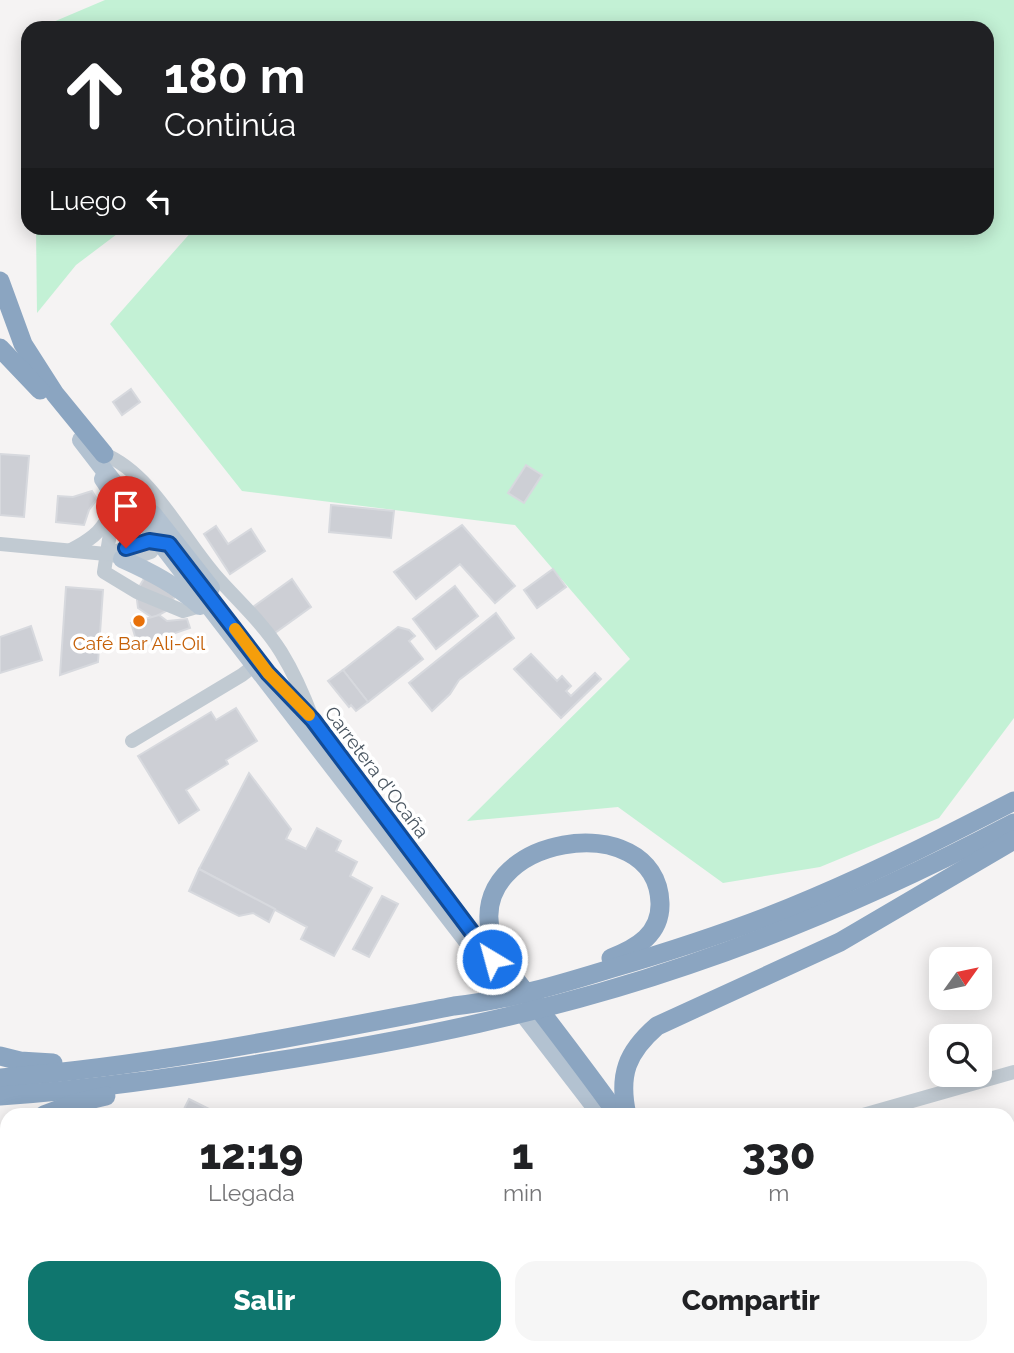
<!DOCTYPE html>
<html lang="es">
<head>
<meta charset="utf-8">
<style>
  :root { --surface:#fff; --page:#f6f6f6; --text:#202124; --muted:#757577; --accent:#0f766e }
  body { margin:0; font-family:Raleway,sans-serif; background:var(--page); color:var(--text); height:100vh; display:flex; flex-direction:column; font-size:26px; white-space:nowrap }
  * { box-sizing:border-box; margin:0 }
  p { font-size:23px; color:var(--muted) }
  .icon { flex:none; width:38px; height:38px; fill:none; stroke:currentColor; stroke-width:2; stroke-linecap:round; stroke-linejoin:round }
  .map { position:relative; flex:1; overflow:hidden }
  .side { position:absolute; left:0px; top:1108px; width:1015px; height:247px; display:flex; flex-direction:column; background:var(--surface); border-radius:21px 21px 0 0; box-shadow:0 4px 18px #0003 }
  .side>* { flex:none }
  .top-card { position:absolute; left:21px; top:21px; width:973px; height:214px; border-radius:21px; box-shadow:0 4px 18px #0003; background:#202124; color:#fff; overflow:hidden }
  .needle { width:46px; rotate:57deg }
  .buttons { position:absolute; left:929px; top:947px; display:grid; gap:14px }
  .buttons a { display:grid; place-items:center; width:63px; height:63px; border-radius:14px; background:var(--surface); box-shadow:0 4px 18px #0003; font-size:35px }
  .pin { position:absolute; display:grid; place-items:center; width:60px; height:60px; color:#fff; margin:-72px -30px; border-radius:50% 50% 50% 0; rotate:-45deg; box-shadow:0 0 7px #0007 }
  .pin .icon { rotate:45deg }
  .me { position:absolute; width:77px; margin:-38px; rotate:323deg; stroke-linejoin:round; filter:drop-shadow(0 0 5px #0008) }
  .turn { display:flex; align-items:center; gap:24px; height:147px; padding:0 28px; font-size:32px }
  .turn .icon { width:91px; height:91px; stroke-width:2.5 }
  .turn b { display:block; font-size:49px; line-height:60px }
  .then { display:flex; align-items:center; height:66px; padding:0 28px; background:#0003; gap:14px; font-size:26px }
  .eta { display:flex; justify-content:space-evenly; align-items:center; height:119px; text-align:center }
  .eta b { font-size:42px; font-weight:800; line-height:49px }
  .button { display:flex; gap:14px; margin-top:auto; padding:14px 28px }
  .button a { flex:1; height:80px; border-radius:21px; background:var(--accent); color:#fff; font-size:28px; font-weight:800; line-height:80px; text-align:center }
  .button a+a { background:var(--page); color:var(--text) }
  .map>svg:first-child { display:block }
</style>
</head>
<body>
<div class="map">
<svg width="1014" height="1353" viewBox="0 0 1014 1353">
  <rect width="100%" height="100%" fill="#f5f3f3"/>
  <g fill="#c3f1d5">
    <polygon points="105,0 1014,0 1014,718 939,818 820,867 723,883 618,807 467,821 630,659 515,525 242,491 110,324 193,230 189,228 987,228 987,28 39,28"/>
    <polygon points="36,228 125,228 76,265 37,313"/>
  </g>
  <g fill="#cdcfd5" stroke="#d7d9de" stroke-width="2">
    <polygon points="131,389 140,402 122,415 113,402"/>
    <polygon points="0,454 29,456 24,517 0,515"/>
    <polygon points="526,465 542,475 524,503 508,493"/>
    <polygon points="92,491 97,499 89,510 84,525 56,522 58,496 73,497"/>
    <polygon points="331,505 394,511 391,538 329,532"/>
    <polygon points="462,525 515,586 495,603 460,564 416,599 394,572"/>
    <polygon points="216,526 228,544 251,529 265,551 230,574 204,534"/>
    <polygon points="553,569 566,587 537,608 524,590"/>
    <polygon points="145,577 176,594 168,610 153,618 138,608 136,592"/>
    <polygon points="292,579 311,607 272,635 253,607"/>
    <polygon points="455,586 478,616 436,649 413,619"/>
    <polygon points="66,587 103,590 98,662 60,675"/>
    <polygon points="496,613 514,638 459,680 450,694 432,711 409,683"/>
    <polygon points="159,615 167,621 187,619 190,628 138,646 131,623"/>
    <polygon points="31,626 42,660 0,673 0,637"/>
    <polygon points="398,627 409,630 415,636 409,641 423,659 368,702 343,670"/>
    <polygon points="531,654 557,681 562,676 571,686 566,691 571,696 595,673 601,679 561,718 514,669"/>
    <polygon points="343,670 368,702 356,711 351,705 349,707 328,681"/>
    <polygon points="236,708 257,741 226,760 228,764 186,790 199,810 179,823 138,756 211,712 216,720"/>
    <polygon points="249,773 291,829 286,839 306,849 317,828 341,841 336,851 357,862 350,876 372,888 334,956 301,939 307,927 199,869"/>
    <polygon points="199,869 275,909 269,922 253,913 239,916 189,891"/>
    <polygon points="382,896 398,904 369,957 353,949"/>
    <polygon points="189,1099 221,1115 181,1115"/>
    <polygon points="1008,1204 1014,1211 1014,1260 1008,1265"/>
    <polygon points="1008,1341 1014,1349 1014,1353 982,1353 989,1348 1008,1348"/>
    <polygon points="170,1348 229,1348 233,1353 167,1353"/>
    <polygon points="333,1348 388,1348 392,1353 326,1353"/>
    <polygon points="471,1348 516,1348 509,1353 475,1353"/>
  </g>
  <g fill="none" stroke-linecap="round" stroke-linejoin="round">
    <g stroke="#c1cad2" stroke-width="14">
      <path d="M104 454C152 474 181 536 215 575 237 600 263 623 281 652 294 673 304 696 313 720"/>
      <polyline points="111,509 111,527 104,572 137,592 183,611 200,606"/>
      <polyline points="0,544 106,554 131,559 151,552 159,541"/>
      <path d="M71 550C88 541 101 533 109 515"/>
      <polyline points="108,554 139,543 159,541"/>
      <polyline points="132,741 242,675 255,665"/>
      <polyline points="863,1115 1014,1072"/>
      <polyline points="432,1348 436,1353"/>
      <polyline points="604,1348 608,1353"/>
      <polyline points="814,1348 821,1350"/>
      <polyline points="299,1353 306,1348"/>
      <polyline points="540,1353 547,1348"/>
      <polyline points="765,1353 765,1348"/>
    </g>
    <g stroke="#b3c2d1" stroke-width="18">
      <polyline points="81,440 601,1115"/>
      <polyline points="103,479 109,488 111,509"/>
      <polyline points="153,514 211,588"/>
      <path d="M122 559C151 572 176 585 200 606"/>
      <polyline points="779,1348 783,1353"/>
      <polyline points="795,1348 799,1353"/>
    </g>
    <g stroke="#8ba5c1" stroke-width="19">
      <polyline points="0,281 23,344 55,394 104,454"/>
      <polyline points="0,348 40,390"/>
      <path d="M611 958C637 948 661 934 660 903 657 804 462 836 492 937 500 964 521 986 538 1008 564 1042 590 1076 615 1111"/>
      <polyline points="0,1056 20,1061 53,1063"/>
      <path d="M0 1078C153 1066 303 1035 454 1006 508 1000 561 984 613 968 681 948 748 926 813 898 882 869 948 835 1014 801"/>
      <path d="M0 1096C88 1090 176 1077 264 1063 407 1041 551 1012 688 965 801 927 909 878 1014 823"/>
      <polyline points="44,1115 76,1103 106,1096"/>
      <path d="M627 1115C618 1075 627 1052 657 1026L840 942 1014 840"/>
      <polyline points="0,1144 7,1139"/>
    </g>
  </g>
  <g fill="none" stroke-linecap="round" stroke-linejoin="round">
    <defs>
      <polyline id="route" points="126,548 149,541 169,544 268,673 313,720 492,959"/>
    </defs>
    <use href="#route" stroke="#114b97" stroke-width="18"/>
    <use href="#route" stroke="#1a73e8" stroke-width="12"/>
    <polyline stroke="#f59e0b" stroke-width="12" points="235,629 268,673 309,715"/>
  </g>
  <circle fill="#e8710a" stroke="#fff" stroke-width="2.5" cx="139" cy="621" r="7"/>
  <g text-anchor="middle" stroke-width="7" stroke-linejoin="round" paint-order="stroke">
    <g font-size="19" fill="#c56008" stroke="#fff">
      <text x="139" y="650">Café Bar Ali-Oil</text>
    </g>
    <g font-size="19" fill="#4a5661" stroke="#fff">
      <text transform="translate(377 772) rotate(53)" y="7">Carretera d'Ocaña</text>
    </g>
  </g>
</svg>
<div class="buttons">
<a><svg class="needle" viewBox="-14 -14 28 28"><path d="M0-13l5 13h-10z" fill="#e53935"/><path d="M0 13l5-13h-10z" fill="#757577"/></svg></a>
<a><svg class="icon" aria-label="search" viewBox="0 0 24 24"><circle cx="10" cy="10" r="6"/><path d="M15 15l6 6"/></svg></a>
</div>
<div class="pin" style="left:126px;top:548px;background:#d93025"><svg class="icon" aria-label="arrive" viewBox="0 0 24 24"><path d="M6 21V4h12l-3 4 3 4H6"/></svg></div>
<svg class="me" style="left:492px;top:959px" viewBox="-20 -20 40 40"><circle r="17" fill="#1a73e8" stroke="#fff" stroke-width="3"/><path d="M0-11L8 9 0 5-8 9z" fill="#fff"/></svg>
<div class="top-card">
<div class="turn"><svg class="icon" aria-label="ahead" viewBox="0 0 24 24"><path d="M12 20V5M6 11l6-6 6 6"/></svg><div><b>180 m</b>Continúa</div></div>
<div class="then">Luego<svg class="icon" aria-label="left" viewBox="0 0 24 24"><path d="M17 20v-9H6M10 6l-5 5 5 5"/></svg></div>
</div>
<section class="side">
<div class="eta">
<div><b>12:19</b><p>Llegada</p></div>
<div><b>1</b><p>min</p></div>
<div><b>330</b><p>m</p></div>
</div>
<div class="button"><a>Salir</a><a>Compartir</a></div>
</section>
</div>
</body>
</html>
